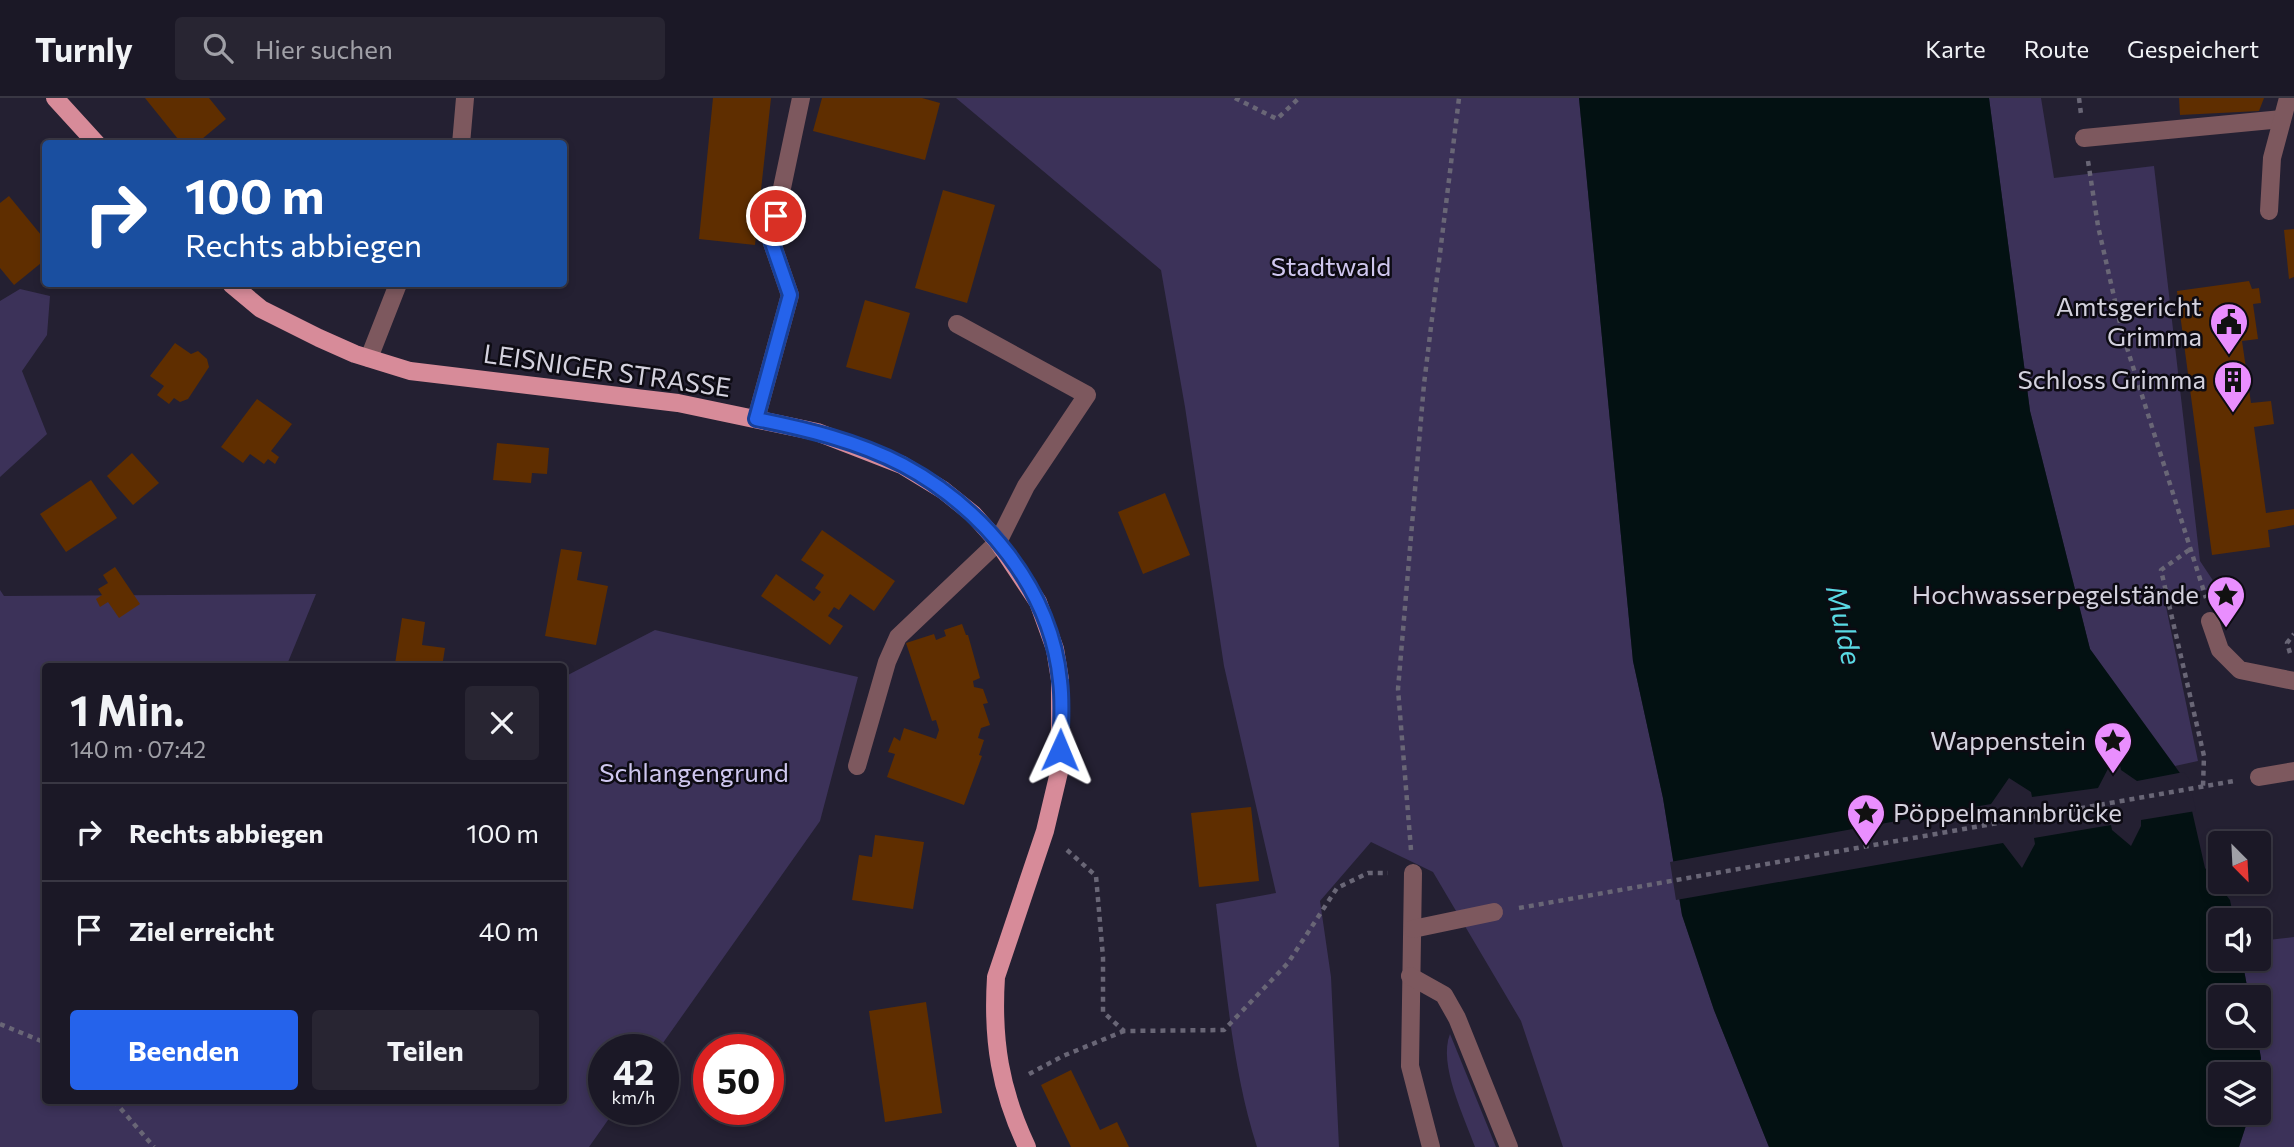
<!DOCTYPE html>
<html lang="de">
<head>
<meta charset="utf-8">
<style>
  :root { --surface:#1b1826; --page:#282532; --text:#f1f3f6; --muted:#a0a0a7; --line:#393743; --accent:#2563eb }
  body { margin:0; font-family:Commissioner,sans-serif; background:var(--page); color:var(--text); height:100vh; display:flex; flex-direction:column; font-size:26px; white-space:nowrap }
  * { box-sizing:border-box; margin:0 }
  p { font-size:23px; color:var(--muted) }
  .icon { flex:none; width:38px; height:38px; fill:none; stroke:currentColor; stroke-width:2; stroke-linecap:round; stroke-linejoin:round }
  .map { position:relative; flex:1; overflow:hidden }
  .side { position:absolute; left:42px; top:565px; width:525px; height:441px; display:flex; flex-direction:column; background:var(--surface); border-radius:7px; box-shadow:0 4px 10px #0003,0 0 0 2px var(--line) }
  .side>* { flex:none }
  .banner { position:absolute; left:42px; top:42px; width:525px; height:147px; border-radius:7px; box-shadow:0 4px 10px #0003,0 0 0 2px var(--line); background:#1a4fa0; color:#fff; overflow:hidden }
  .needle { width:46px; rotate:156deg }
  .tools { position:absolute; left:2208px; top:733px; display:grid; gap:14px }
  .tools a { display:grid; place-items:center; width:63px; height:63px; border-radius:7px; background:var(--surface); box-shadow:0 4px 10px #0003,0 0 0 2px var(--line); font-size:35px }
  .speed { position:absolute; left:588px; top:936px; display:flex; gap:14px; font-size:35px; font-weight:700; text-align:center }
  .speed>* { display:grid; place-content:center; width:91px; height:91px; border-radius:50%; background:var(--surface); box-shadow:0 4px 10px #0003,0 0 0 2px var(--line); line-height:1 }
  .speed small { font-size:18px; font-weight:400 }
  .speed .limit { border:10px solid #d22; background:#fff; color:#111 }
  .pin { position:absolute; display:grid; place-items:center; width:60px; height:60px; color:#fff; margin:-30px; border:4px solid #fff; border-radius:50%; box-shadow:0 2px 7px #0007 }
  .me { position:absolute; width:77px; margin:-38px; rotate:1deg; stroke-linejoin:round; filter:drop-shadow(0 0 5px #0008) }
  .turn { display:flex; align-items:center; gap:24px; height:147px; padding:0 28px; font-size:32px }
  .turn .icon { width:91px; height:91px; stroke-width:2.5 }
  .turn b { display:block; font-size:49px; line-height:60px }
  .round { display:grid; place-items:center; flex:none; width:74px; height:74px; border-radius:7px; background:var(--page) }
  .summary { display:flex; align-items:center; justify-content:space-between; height:119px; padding:0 28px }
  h1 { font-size:42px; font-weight:700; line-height:52px }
  .cta { display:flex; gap:14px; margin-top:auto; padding:14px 28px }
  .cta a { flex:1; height:80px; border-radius:7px; background:var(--accent); color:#fff; font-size:28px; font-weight:700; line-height:80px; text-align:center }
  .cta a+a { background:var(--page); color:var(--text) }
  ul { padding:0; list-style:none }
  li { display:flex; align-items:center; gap:21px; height:98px; padding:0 28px; border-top:2px solid var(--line) }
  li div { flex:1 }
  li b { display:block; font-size:26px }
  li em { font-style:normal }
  header { display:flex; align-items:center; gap:42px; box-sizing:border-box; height:98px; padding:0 35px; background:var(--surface); border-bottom:2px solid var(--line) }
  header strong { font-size:33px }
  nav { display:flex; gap:38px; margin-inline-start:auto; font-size:24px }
  .search { width:490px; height:63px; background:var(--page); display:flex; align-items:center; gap:18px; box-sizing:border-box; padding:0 24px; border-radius:7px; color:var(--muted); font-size:26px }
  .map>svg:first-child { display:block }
</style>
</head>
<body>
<header>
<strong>Turnly</strong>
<div class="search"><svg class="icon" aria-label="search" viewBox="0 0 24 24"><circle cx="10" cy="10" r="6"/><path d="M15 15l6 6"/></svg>Hier suchen</div>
<nav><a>Karte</a><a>Route</a><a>Gespeichert</a></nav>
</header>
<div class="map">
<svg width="2294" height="1049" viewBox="0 0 2294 1049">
  <rect width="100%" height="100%" fill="#242032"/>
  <g fill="#3c3259">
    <path d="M956 0H1579L1633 563 1663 700 1682 817 1714 912 1769 1049H1563L1521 923 1433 774 1371 744 1320 803 1331 879 1339 1049H1257C1232 971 1226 886 1216 806L1276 795 1224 568 1185 309 1161 172Z"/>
    <polygon points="1989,0 2041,0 2054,80 2154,68 2200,463 2218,490 2164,499 2198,663 2175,668 2090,551 2030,313"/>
    <polygon points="20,191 50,198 47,237 22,273 47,336 0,379 0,203"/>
    <polygon points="0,492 4,498 316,496 286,569 46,569 46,1003 564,1003 564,579 655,532 858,579 820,723 658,952 604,952 604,1012 615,1012 589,1049 0,1049"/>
    <polygon points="2294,839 2294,1049 2239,1049 2250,1015 2259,1015 2261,960 2257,938 2259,938 2259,900 2249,899 2242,861 2259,861 2259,843"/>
    <path d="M1450 936 1496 1049H1475C1464 1018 1438 966 1450 936Z"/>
  </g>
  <polygon fill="#031112" points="1579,0 1989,0 2030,313 2090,551 2185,682 2205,770 2230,802 2234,822 2221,822 2221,861 2242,861 2249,899 2221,900 2221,938 2257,938 2261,960 2259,976 2221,976 2221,1015 2250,1015 2239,1049 1769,1049 1714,912 1682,817 1663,700 1633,563"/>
  <polygon fill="#242032" points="2119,662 2121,672 2137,683 2184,674 2189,681 2196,713 2141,722 2141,728 2131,748 2112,732 2111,727 2034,740 2035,746 2022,770 2003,745 1676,802 1670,764 1991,706 2009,680 2031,694 2032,699 2098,690 2112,663"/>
  <g fill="#5f2e00">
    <polygon points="145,0 209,0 226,21 196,46 182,46"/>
    <polygon points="713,0 771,0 755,147 699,141"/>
    <polygon points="822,0 922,0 940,5 925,62 813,33"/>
    <polygon points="2179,0 2264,0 2259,13 2180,17"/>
    <polygon points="943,92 995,107 967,205 915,190"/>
    <polygon points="9,98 46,143 46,161 14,187 0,170 0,105"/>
    <polygon points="2294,131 2294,179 2289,181 2284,132"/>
    <polygon points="2249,183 2252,191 2259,190 2261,205 2253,206 2258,241 2242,243 2251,305 2271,303 2274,326 2254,329 2266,415 2294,411 2294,427 2268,432 2270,449 2212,457 2177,193"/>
    <polygon points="865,202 910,215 891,281 846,269"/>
    <polygon points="175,245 191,256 198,253 207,261 209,269 188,301 180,304 174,300 169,306 157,297 164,288 150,278"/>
    <polygon points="257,301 292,326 271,353 279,359 275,366 268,361 264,366 250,356 243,365 221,349"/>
    <polygon points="497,345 549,350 547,376 532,375 531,385 493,382"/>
    <polygon points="132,355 159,385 133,407 107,378"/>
    <polygon points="91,382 117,420 66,454 40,416"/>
    <polygon points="1165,395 1190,457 1143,476 1118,414"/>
    <polygon points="822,432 895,483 874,513 850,496 839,512 834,509 828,518 843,528 830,547 761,498 776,476 814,503 821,494 815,490 824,477 801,462"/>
    <polygon points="561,451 582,454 577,482 608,488 596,547 545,538"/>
    <polygon points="115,469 140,506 119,520 108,504 100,509 96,501 102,497 98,491 108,485 103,477"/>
    <polygon points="402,520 425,524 422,547 445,550 442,569 384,569 385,564 395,566"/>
    <polygon points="962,526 966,537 968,537 980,580 973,583 974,589 983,591 988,605 983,606 990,627 981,630 978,640 984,642 979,657 982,658 964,707 887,679 895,656 888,654 894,639 900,643 904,630 936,641 939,632 936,622 932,623 906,545 934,536 936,542 946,538 944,532"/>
    <polygon points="1251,709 1259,783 1199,789 1191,715"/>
    <polygon points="875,737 924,744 913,811 852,802 859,757 872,759"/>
    <polygon points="926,904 942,1015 885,1024 869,913"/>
    <polygon points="1071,972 1100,1032 1117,1024 1129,1049 1071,1049 1041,987"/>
  </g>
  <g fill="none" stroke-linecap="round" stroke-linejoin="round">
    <g stroke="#696676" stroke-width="4.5" stroke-dasharray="5 5" stroke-linecap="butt">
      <polyline points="1235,0 1277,21 1299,0"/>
      <polyline points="2079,0 2081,16"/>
      <polyline points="2088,63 2098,128 2122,234 2206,500"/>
      <polyline points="2189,452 2161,472 2204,658 2203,689"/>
      <polyline points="2290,555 2287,545 2294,536"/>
      <polyline points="1067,752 1096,778 1103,859 1103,914 1124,933 1224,932 1288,865 1337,790 1368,775 1388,775"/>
      <polyline points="1411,752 1398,591 1424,286 1459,0"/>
      <polyline points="1519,810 2234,683"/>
      <polyline points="0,926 46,945"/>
      <polyline points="1029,976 1063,958 1124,933"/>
      <polyline points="114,1003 154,1049"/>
    </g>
    <g stroke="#7d585e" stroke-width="18">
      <polyline points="2084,40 2282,21"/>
      <polyline points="461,46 465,0"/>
      <polyline points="2269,113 2272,60 2288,0"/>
      <polyline points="369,260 398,186"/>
      <polyline points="756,321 790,197 771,142 801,0"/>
      <polyline points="2210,523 2220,552 2240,572 2294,583"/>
      <polyline points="857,668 887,564 898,539 998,444 1026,388 1087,297 957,226"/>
      <polyline points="2259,679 2294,673"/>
      <polyline points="1413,775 1410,968 1431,1049"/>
      <polyline points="1413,831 1494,814"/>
      <polyline points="1410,878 1444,897 1457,920 1509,1049"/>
    </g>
    <g stroke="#d78b99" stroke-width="18">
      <polyline points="55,0 97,46"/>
      <path d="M231 186 261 211 319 240 355 256 410 273 678 305 817 334 902 367 943 392 973 416 998 444 1038 504 1055 551 1060 582V670L1045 733 996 879C992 942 1000 992 1027 1049"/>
    </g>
  </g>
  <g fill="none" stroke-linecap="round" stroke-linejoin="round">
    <defs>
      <path id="route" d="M776 118 771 142 790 197 756 321C806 331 857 343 903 367 983 410 1051 490 1060 583 1063 606 1061 629 1060 652"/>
    </defs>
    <use href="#route" stroke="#184099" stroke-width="18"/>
    <use href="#route" stroke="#2563eb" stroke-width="12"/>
  </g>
  <defs>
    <symbol id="civic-pin" viewBox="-11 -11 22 30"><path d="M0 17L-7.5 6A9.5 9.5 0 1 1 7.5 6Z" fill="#e98efe" stroke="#0d0b13"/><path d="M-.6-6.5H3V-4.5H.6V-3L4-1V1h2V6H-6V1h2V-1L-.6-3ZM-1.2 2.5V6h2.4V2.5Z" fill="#111"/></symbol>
    <symbol id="building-pin" viewBox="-11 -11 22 30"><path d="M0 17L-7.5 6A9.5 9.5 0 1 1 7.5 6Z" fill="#e98efe" stroke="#0d0b13"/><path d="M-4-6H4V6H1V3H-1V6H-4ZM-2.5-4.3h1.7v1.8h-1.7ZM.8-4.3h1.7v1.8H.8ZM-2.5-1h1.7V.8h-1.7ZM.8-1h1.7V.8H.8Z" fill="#111"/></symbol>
    <symbol id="sight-pin" viewBox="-11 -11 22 30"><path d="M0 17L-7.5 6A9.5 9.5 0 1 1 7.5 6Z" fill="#e98efe" stroke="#0d0b13"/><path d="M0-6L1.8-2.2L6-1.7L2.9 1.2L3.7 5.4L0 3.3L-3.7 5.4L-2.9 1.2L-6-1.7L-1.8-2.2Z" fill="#111"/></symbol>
  </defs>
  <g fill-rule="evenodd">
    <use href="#civic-pin" x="2207" y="202" width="44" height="60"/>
    <use href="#building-pin" x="2211" y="260" width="44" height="60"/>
    <use href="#sight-pin" x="2204" y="475" width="44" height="60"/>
    <use href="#sight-pin" x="2091" y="621" width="44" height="60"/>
    <use href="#sight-pin" x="1844" y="693" width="44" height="60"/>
  </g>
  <g text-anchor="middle" stroke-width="5" stroke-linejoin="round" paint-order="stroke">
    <g font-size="26" fill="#cfc7ef" stroke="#0d0b13">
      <text x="1331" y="178">Stadtwald</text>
      <text x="694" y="684">Schlangengrund</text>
    </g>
    <g font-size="26" fill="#d4d2de" stroke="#0d0b13" text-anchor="end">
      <text x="2202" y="218">Amtsgericht<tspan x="2202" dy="30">Grimma</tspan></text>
      <text x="2206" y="291">Schloss Grimma</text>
      <text x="2199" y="506">Hochwasserpegelstände</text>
      <text x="2086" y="652">Wappenstein</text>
      <text x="1893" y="724" text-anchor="start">Pöppelmannbrücke</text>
    </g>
    <g font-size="26" fill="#d4d2de" stroke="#0d0b13">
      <text transform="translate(607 273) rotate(8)" y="9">LEISNIGER STRASSE</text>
    </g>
    <g font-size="28" font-style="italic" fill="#59d9e3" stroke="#0d0b13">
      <text transform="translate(1844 527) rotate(78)" y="10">Mulde</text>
    </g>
  </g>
</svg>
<div class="tools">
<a><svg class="needle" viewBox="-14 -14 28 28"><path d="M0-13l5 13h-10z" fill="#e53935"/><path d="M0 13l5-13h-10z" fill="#a0a0a7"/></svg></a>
<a><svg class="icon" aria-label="sound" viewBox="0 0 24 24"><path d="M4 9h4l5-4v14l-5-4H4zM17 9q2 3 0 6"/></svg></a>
<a><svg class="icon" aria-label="search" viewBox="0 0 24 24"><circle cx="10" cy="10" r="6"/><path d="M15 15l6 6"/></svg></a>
<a><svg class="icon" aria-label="layers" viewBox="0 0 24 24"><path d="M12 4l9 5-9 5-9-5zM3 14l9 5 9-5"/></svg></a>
</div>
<div class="speed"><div>42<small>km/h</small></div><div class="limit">50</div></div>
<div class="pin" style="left:776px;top:118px;background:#d93025"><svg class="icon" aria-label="arrive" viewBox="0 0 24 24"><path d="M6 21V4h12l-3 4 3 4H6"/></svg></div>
<svg class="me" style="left:1060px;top:652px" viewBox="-20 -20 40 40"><path d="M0-17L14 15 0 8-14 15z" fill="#2563eb" stroke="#fff" stroke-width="4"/></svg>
<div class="banner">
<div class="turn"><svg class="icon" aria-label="right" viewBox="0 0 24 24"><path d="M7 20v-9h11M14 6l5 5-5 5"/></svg><div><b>100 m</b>Rechts abbiegen</div></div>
</div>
<section class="side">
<div class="summary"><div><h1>1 Min.</h1><p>140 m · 07:42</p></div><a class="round"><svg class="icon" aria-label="close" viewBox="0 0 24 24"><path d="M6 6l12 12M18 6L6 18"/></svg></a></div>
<ul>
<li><svg class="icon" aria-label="right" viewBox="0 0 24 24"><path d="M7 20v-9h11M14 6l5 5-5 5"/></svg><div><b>Rechts abbiegen</b></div><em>100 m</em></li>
<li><svg class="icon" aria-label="arrive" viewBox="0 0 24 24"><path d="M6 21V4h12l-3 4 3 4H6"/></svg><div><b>Ziel erreicht</b></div><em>40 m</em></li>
</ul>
<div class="cta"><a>Beenden</a><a>Teilen</a></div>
</section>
</div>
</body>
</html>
